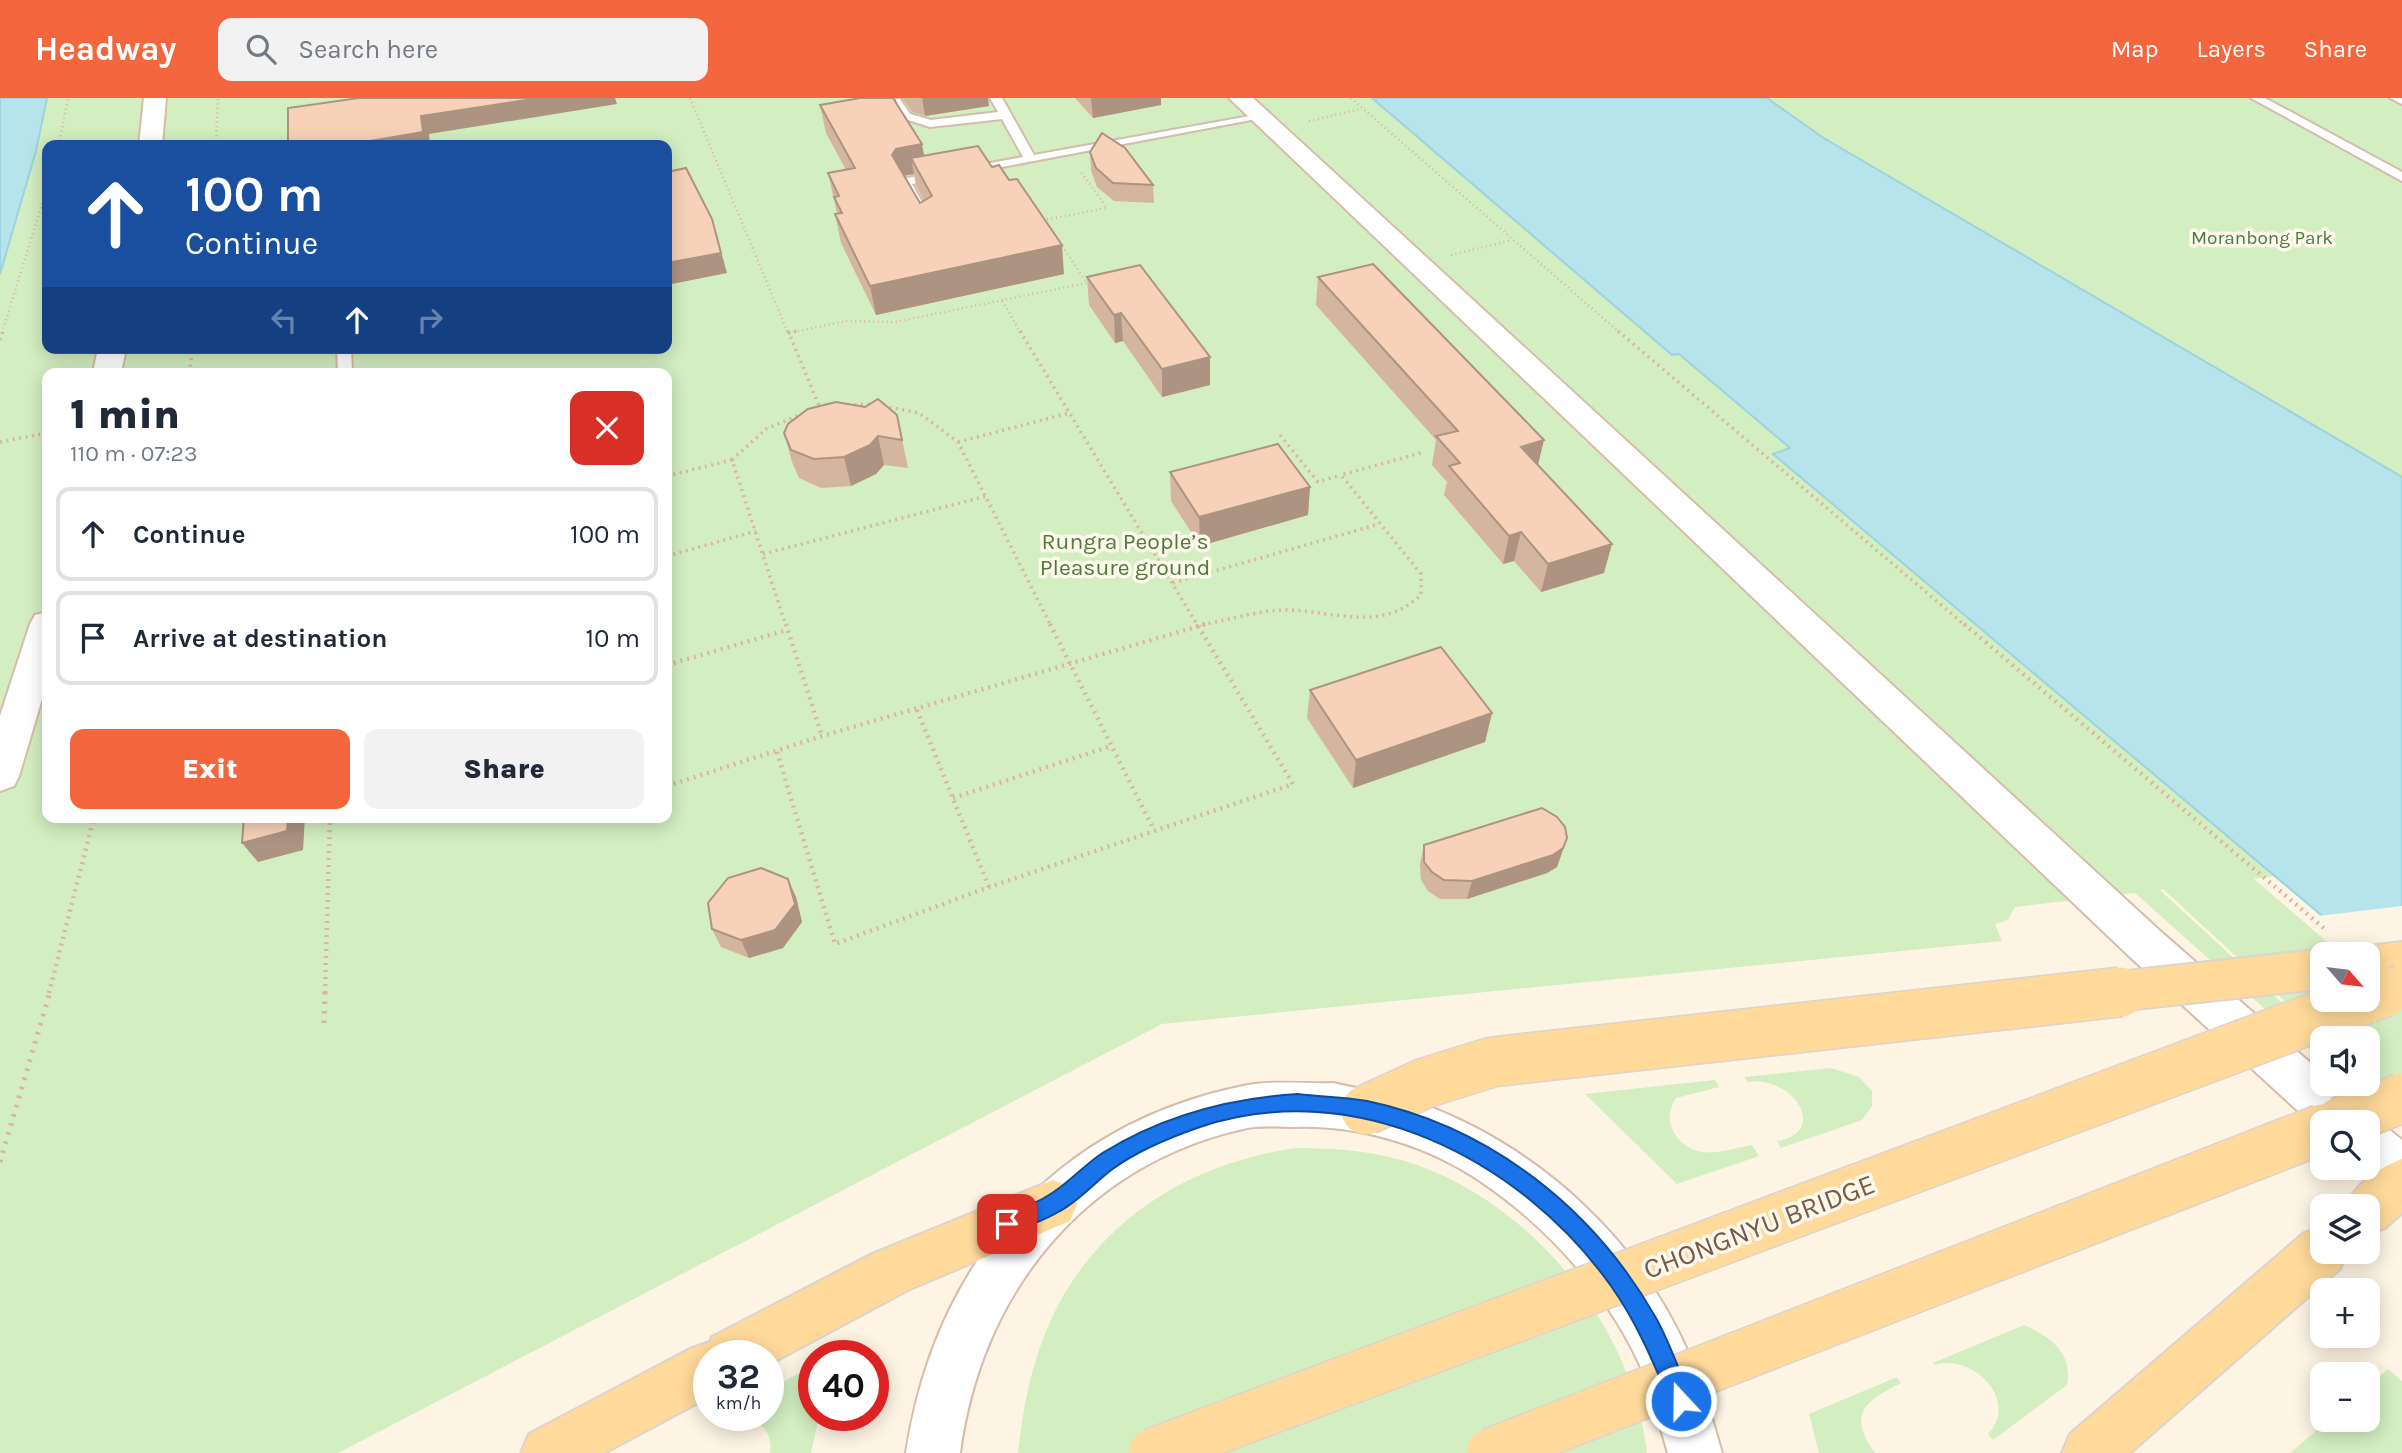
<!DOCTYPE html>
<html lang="en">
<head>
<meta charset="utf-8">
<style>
  :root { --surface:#fff; --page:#f2f2f3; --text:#1f2937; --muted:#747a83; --line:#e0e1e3; --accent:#f4673e }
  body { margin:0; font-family:Karla,sans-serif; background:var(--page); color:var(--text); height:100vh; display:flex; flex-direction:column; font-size:26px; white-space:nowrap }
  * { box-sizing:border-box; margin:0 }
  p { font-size:23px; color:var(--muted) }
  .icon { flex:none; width:38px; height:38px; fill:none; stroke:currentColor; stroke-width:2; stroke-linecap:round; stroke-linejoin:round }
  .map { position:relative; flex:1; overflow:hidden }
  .sheet { position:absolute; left:42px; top:270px; width:630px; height:455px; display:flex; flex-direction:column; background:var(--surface); border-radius:14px; box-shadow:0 4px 18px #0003 }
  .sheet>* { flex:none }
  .top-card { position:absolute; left:42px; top:42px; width:630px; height:214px; border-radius:14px; box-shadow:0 4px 18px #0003; background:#1a4fa0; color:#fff; overflow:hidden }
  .needle { width:46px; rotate:118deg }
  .controls { position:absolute; left:2310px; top:844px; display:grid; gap:14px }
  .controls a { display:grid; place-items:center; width:70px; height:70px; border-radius:14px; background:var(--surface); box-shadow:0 4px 18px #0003; font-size:35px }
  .speed { position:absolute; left:693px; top:1242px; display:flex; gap:14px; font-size:35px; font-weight:700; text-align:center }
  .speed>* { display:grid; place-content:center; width:91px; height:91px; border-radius:50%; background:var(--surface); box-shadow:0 4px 18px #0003; line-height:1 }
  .speed small { font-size:18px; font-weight:400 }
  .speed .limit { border:10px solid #d22; background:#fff; color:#111 }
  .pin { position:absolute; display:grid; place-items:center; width:60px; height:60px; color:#fff; margin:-30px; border-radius:14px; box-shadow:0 4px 10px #0006 }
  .me { position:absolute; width:77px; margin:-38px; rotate:339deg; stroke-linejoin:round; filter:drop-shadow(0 0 5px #0008) }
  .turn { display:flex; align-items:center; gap:24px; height:147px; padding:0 28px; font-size:32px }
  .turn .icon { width:91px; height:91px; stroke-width:2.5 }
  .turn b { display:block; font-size:49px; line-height:60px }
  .lanes { display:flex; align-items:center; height:66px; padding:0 28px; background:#0003; justify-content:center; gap:35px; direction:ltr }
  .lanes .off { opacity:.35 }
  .round { display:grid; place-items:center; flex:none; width:74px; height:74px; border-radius:14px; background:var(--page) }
  .headline { display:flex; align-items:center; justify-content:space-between; height:119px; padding:0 28px }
  h1 { font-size:42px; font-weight:800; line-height:52px }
  .action { display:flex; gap:14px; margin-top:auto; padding:14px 28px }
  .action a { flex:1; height:80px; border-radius:14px; background:var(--accent); color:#fff; font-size:28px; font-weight:800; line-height:80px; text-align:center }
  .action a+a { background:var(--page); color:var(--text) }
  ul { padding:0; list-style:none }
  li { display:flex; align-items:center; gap:21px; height:94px; margin:0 14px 10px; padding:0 14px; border:4px solid var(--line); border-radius:14px }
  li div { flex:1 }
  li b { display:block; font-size:26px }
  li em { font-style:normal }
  header { display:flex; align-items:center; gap:42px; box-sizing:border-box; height:98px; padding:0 35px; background:var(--accent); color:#fff }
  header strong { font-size:33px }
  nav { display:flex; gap:38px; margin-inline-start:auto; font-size:24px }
  .search { width:490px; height:63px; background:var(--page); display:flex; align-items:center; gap:18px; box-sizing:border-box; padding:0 24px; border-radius:14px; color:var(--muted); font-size:26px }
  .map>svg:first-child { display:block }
</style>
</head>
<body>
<header>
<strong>Headway</strong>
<div class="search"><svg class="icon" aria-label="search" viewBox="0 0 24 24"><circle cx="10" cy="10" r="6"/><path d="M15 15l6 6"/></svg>Search here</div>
<nav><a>Map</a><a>Layers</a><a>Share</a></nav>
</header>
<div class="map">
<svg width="2402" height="1355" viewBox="0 0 2402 1355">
  <rect width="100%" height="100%" fill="#fef4e4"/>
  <g fill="#d3eec1" fill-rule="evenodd">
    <path d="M47 0H1372L1672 257 1679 256 1791 350 1774 356 2275 778 2254 781 2341 856H2322V901L2402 908V1008L2368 977V940H2325L2163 791 2160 792 2322 942V962L2135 795 2015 809 2008 822 1995 826 2002 843 1162 926 338 1355H0V176L36 53ZM47 47H667V250H47ZM47 275H667V719H47Z"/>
    <polygon points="1767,0 2402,0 2402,379 1822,39"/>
    <path d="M1831 970 1859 979 1872 993V1008L1862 1022 1781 1050 1777 1043C1830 1034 1793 977 1748 984L1744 979Z"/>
    <path d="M1715 982 1719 989 1676 1000C1661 1022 1675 1049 1702 1054 1718 1056 1736 1050 1752 1047L1759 1058 1677 1086 1585 996Z"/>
    <path d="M1296 1050C1337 1050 1378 1053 1417 1067 1535 1109 1633 1230 1647 1355H1018C1022 1321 1027 1288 1038 1255 1077 1136 1176 1067 1296 1050Z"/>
    <path d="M2024 1227C2051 1239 2073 1255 2067 1287L1993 1342 1988 1336C2020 1303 1973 1255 1935 1267L1933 1265Z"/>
    <path d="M814 1267V1318H819L811 1355H770C774 1325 748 1317 725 1323L724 1318H768V1292Z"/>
    <polygon points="2388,1271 2402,1283 2402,1355 2290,1355 2330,1321 2368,1321 2368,1288"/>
    <path d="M1897 1279 1901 1285C1865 1303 1847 1316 1875 1355H1819L1809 1316Z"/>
  </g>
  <g fill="#b7e3ea" stroke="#9cd3dd" stroke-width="2">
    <polygon points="0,0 47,0 36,53 0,176"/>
    <polygon points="1372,0 1767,0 1822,39 2402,379 2402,885 1773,356 1790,350 1679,256 1672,257"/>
  </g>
  <polygon fill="#fef4e4" points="2402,808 2402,888 2368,861 2368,856 2362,856 2318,818"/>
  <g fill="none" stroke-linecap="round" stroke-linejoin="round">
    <defs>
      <g id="lane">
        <polygon points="990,0 1002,0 1034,57 1261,16 1267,19 912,86 922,104 912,107 899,84 901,81 1023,59 1002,21 930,29 902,20 890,3 892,1 900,1 910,16 931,22 998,14"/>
        <polygon points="2251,0 2265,0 2402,74 2402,83"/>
        <polygon points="2390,0 2402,0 2402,6"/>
        <polygon points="337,250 351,250 352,275 338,275"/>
      </g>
      <g id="secondary">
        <polygon points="144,0 166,0 162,47 139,47"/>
        <polygon points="1229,0 1253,0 2159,832 2322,975 2322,985 2334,985 2361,1009 2367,1022 2385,1028 2402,1042 2402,1094 2385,1087 2363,1069 2368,1069 2368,1024 2322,1024 2322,1035 2129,858"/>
        <polygon points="98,250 126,250 121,275 93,275"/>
        <polygon points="47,514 47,584 19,678 14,688 0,693 0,618 30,526 35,517"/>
        <path d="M1333 985C1362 992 1394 996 1422 1006 1538 1049 1638 1140 1688 1254 1703 1286 1712 1321 1722 1355H1668C1660 1330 1655 1303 1645 1279 1613 1201 1550 1130 1480 1083 1427 1047 1359 1027 1296 1029 1279 1029 1259 1027 1243 1031 1083 1067 981 1196 960 1355H906C935 1166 1053 1027 1243 988 1271 982 1305 986 1333 985Z"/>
      </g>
      <g id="primary">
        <polygon points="2402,844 2402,880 2368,884 2368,856 2351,856 2353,853 2368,848"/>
        <path d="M2402 1061V1115L2385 1130 2368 1137V1108H2346C2355 1086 2380 1069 2402 1061Z"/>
        <polygon points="1053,1082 1070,1089 1077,1106 1070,1123 908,1192 768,1267 768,1258 709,1258 709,1299 604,1355 521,1355 529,1336 690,1251 710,1244 712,1239 872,1156"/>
        <polygon points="2322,1128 2322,1153 2347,1153 2340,1171 2130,1355 2062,1355 2070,1336 2304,1135"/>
      </g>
    </defs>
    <use href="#lane" stroke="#d4bdac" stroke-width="4"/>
    <use href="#secondary" stroke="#d7bda9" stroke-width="4"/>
    <use href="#primary" stroke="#dcd4cf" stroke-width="4"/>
    <g stroke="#dcb59c" stroke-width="2.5" stroke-dasharray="1 3.5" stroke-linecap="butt">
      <polyline points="690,0 788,235"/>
      <polyline points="1351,0 1620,235"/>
      <polyline points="1309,23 1362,11"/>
      <polyline points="59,47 68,0"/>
      <polyline points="216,47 218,0"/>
      <polyline points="1047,127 1044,122 1107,110 1081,74"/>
      <polyline points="1451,157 1512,142"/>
      <polyline points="1002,203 1021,235"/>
      <polyline points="2,235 47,90"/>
      <polyline points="789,235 846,223 894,224 1087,185 1060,145"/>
    </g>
    <g stroke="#dcb59c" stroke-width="3.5" stroke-dasharray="2 4.5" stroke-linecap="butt">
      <polyline points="788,233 820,310"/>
      <polyline points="1020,233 1198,528"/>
      <polyline points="1618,233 1966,528"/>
      <polyline points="788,235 797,233"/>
      <polyline points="0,242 3,233"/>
      <polyline points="189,275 193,250"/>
      <polyline points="848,307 874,306"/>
      <polyline points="883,308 919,315 958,344 1051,528"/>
      <polyline points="1280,337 1318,384 1341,377"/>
      <polyline points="0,344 47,335"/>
      <polyline points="958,344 1069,315"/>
      <polyline points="732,362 766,331 809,313"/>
      <polyline points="667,378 732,362 786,528"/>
      <polyline points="763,456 987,398"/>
      <polyline points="667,458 756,433"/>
      <polyline points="1173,485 1379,426"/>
      <path d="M1196 528C1225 523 1258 512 1287 512 1336 513 1380 535 1421 497V476L1341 377 1424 354"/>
    </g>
    <g stroke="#dcb59c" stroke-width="4.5" stroke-dasharray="2 5" stroke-linecap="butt">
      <polyline points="786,526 822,638"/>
      <polyline points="1050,526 1154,732"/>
      <polyline points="1964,526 2325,831"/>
      <polyline points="667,567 787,532"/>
      <polyline points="917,612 989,789"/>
      <polyline points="777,654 835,846 989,789 1293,686 1197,526"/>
      <polyline points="667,688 822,638 1206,526"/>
      <polyline points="953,700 1111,648"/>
      <polyline points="49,895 94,719"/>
      <polyline points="325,895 330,719"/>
    </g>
    <g stroke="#dcb59c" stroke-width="5" stroke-dasharray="2.5 7" stroke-linecap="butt">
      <polyline points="324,925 325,894"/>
      <polyline points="0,1064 50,894"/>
    </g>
    <use href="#lane" fill="#fff" fill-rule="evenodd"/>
    <use href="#secondary" fill="#fff" fill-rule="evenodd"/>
    <use href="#primary" fill="#ffda9b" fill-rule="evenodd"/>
    <defs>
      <g id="primary-bridge-far1">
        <polyline points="2104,895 2322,871"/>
        <polyline points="2380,895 2402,887"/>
      </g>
      <g id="primary-bridge">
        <polyline points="2368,900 2385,894"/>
        <polyline points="1366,1012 1425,985 1492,964 2120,894"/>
        <polyline points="2340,1024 2402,1000"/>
        <polyline points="1153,1355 2365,901"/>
        <polyline points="1491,1355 2322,1031"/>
      </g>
    </defs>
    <use href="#primary-bridge-far1" stroke="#dcd4cf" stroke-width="43" stroke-linecap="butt"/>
    <use href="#primary-bridge" stroke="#dcd4cf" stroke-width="52" stroke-linecap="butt"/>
    <use href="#primary-bridge-far1" stroke="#ffda9b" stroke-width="39"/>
    <use href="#primary-bridge" stroke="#ffda9b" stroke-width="49"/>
  </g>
  <g fill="#d4b59f" fill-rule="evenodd">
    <path d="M857 0H896L897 7 924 58 1064 176 876 217 841 145 835 116 837 115 828 75 846 72 826 35 820 7ZM914 76 916 88 924 103 920 105 904 78Z"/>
    <polygon points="902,0 988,0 989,8 925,18 912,14"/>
    <polygon points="1075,0 1161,0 1161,7 1093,20"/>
    <polygon points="1090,54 1153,87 1154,105 1114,103 1097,89 1091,72"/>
    <polygon points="1087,179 1210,287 1162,299 1123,243 1115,245 1089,207"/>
    <polygon points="1318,179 1538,367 1604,475 1541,494 1514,463 1503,466 1444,397 1447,384 1432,367 1436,342 1316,207"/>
    <polygon points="897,317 908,370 884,367 876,376 851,388 821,390 799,380 792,364 784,335"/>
    <polygon points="1170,374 1310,389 1308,417 1200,448 1171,403"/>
    <polygon points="1310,592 1492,615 1485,644 1353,690 1307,620"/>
    <polygon points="1567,740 1557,769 1547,775 1467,801 1440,801 1428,793 1421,782 1420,766 1424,747"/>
    <polygon points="796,799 802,824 783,850 749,860 721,849 712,831"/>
  </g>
  <g fill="#ad9382">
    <polygon points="539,0 615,0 617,6 429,36 430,47 347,47 421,18"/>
    <polygon points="922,0 988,0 989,8 925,18"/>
    <polygon points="1091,0 1161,0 1161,7 1093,20"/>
    <polygon points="922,46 927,74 911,60 914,76 901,78 892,57 896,51"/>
    <polygon points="712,121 727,175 667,187 667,165"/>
    <polygon points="1062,147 1064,176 876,217 870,188"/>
    <polygon points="1121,215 1123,243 1115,245 1114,217"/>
    <polygon points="1210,259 1210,287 1162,299 1162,271"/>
    <polygon points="878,338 884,367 876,376 851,388 844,359"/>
    <polygon points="1544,342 1537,371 1521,349"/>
    <polygon points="1310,389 1308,417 1200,448 1199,419"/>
    <polygon points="1521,434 1514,463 1503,466 1509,438"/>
    <polygon points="1612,446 1604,475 1541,494 1548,466"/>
    <polygon points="1492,615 1485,644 1353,690 1356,662"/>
    <polygon points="288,719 305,719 303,752 258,764 242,745"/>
    <polygon points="1567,740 1557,769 1547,775 1467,801 1472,783"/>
    <polygon points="788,781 796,799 802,824 783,850 749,860 741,842"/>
  </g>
  <g fill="#f7d2b9" stroke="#ad9382" stroke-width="2">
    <polygon points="359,0 539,0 421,18 423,34 347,47 288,47 288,10"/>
    <polygon points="860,0 893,0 922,46 896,51 892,57 920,105 932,98 911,60 978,48 992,69 999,67 1009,82 1017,81 1062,147 870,188 835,116 842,115 834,99 839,98 828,75 855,70 820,7"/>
    <polygon points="1102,35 1125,50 1153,87 1113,85 1096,70 1090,54"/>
    <polygon points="686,70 712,121 721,155 667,165 667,74"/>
    <polygon points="1373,166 1544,342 1521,349 1612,446 1548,466 1521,434 1509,438 1449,368 1460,365 1436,338 1458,333 1318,179"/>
    <polygon points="1140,167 1210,259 1162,271 1121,215 1114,217 1087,179"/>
    <polygon points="878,301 897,317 902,342 878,338 870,347 844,359 814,361 791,352 784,335 788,326 808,311 836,304 865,309"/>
    <polygon points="1278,346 1310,389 1199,419 1170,374"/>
    <polygon points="1441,549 1492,615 1356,662 1310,592"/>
    <polygon points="1542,710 1557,719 1565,729 1567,740 1563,750 1553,757 1472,783 1444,782 1432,774 1424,764 1424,747"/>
    <polygon points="244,719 288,719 287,733 242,745"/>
    <polygon points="761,770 788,781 795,806 775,832 741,842 712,831 708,805 728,780"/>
  </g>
  <path fill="#1a73e8" stroke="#114b97" stroke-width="2" d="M1298 996C1321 999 1345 999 1367 1003 1491 1029 1594 1111 1656 1220 1670 1245 1680 1275 1692 1303L1688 1311 1681 1314 1673 1311C1655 1268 1638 1226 1611 1188 1521 1061 1355 977 1200 1029 1171 1039 1139 1052 1114 1070 1096 1083 1080 1102 1060 1113 1044 1123 1024 1129 1007 1136L999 1133 996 1126 999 1119C1014 1112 1030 1108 1044 1100 1066 1089 1083 1067 1104 1054 1163 1018 1230 1000 1298 996Z"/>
  <g text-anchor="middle" stroke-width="7" stroke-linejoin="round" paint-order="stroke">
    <g font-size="19" fill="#4d7b3b" stroke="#fff8ed">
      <text x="2262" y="146">Moranbong Park</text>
    </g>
    <g font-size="23" fill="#4d7b3b" stroke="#fff8ed">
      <text x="1125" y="451">Rungra People’s<tspan x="1125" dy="26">Pleasure ground</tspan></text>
    </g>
    <g font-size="28" fill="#7a5947" stroke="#fff8ed">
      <text transform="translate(1759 1128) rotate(-21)" y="10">CHONGNYU BRIDGE</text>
    </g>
  </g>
</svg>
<div class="controls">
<a><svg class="needle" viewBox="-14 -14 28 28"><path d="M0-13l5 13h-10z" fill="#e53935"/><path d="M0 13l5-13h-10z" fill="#747a83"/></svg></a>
<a><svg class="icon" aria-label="sound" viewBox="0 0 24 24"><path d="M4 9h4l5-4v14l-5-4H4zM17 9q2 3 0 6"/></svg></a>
<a><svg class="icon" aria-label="search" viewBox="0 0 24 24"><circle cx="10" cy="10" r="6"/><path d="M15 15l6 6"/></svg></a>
<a><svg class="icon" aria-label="layers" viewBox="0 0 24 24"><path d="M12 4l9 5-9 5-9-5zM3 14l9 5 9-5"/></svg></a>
<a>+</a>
<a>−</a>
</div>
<div class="speed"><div>32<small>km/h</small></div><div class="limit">40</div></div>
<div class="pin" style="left:1007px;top:1126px;background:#d93025"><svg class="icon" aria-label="arrive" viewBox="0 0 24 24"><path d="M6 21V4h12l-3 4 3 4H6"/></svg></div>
<svg class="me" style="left:1681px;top:1303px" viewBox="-20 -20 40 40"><circle r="17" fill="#1a73e8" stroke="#fff" stroke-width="3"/><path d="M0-11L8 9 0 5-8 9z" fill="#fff"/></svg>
<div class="top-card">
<div class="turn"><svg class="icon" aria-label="ahead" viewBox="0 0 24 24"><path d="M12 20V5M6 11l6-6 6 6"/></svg><div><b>100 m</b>Continue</div></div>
<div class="lanes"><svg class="icon off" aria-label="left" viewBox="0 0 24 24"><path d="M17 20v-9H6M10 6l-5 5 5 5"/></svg><svg class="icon" aria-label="ahead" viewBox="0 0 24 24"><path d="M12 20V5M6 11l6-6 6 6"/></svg><svg class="icon off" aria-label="right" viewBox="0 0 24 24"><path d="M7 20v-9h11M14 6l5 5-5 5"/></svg></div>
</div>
<section class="sheet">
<div class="headline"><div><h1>1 min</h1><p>110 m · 07:23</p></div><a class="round" style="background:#d93025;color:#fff"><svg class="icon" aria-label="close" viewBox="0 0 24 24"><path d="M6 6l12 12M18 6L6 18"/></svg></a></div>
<ul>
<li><svg class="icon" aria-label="ahead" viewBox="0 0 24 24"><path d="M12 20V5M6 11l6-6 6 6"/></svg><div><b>Continue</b></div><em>100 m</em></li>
<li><svg class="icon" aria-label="arrive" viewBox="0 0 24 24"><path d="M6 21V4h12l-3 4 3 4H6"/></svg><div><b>Arrive at destination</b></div><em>10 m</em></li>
</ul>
<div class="action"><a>Exit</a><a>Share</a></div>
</section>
</div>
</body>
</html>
